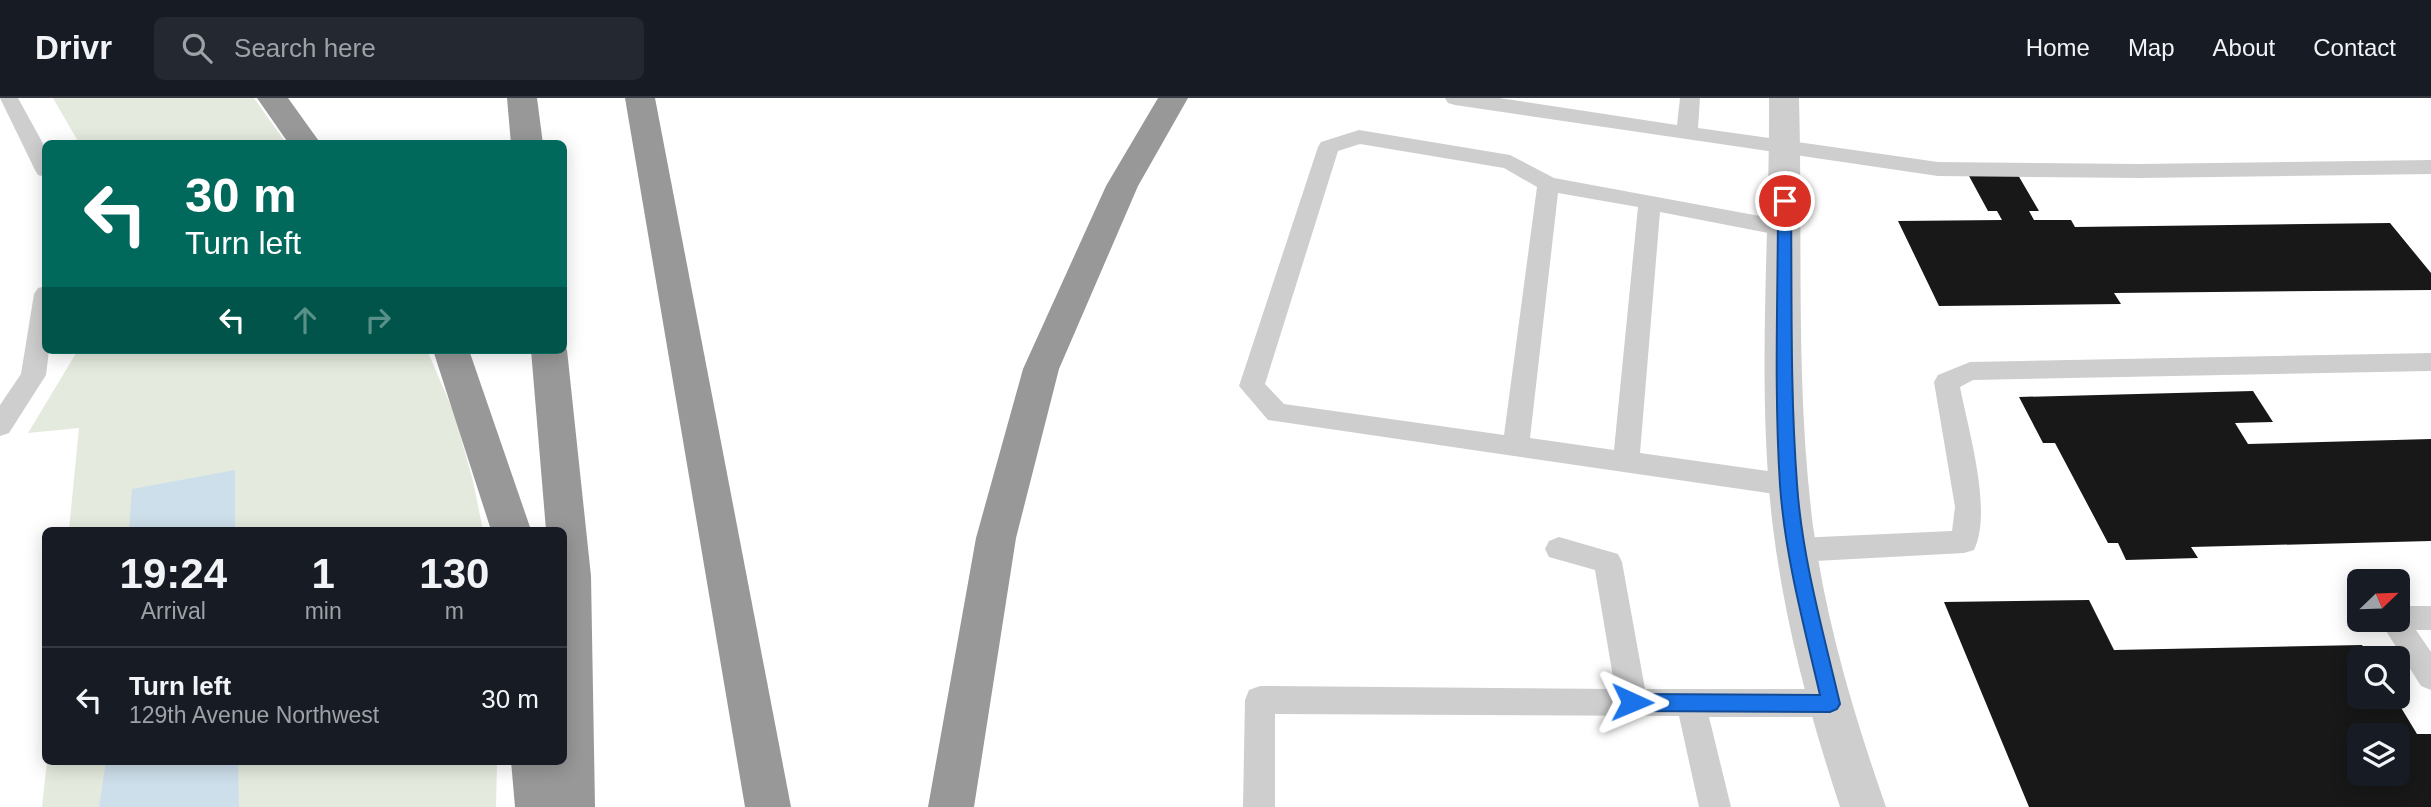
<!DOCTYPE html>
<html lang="en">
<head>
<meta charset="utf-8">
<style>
  :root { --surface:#171b24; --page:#242831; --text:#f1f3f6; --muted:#9ea1a6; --line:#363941 }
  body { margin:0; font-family:Arial,sans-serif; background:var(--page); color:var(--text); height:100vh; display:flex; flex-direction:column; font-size:26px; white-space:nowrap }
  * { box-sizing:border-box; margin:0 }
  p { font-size:23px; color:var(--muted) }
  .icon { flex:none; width:38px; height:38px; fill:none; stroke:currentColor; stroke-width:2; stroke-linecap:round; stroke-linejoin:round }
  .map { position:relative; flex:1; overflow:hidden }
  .sheet { position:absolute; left:42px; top:429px; width:525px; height:238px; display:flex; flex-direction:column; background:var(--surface); border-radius:10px; box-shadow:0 4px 18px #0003 }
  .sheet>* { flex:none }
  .top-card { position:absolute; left:42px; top:42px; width:525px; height:214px; border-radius:10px; box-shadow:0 4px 18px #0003; background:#00695c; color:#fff; overflow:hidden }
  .needle { width:46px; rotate:67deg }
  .controls { position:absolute; left:2347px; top:471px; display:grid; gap:14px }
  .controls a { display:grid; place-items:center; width:63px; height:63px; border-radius:10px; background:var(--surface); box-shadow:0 4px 18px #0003; font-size:35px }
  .pin { position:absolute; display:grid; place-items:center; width:60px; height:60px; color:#fff; margin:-30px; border:4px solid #fff; border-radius:50%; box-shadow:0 2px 7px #0007 }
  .me { position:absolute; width:77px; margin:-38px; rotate:91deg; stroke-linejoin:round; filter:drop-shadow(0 0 5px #0008) }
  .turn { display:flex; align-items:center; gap:24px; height:147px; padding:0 28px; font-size:32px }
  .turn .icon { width:91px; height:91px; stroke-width:2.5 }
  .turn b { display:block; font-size:49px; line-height:60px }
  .lanes { display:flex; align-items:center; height:66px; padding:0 28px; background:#0003; justify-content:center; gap:35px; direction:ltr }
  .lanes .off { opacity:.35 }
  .eta { display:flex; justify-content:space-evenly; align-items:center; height:119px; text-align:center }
  .eta b { font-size:42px; font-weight:700; line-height:49px }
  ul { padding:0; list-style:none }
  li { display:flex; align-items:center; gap:21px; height:105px; padding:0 28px; border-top:2px solid var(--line) }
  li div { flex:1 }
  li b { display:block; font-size:26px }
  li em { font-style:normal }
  header { display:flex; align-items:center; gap:42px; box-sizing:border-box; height:98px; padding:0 35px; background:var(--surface); border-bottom:2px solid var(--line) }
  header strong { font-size:33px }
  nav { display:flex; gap:38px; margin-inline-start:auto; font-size:24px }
  .search { width:490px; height:63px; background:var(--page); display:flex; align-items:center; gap:18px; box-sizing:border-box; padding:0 24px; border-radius:10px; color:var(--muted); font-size:26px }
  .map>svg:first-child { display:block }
</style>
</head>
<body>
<header>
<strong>Drivr</strong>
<div class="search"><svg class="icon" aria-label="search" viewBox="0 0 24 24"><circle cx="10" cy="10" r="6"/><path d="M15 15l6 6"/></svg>Search here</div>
<nav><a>Home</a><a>Map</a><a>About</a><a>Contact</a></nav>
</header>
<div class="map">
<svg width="2431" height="709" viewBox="0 0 2431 709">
  <rect width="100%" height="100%" fill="#fff"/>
  <g fill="#e4eadd">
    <polygon points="53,0 254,0 286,45 79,45"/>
    <polygon points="78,252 427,252 454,315 473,383 483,432 69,432 79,330 28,335"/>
    <polygon points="47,663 497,663 496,709 42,709"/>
  </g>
  <g fill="#cddfeb">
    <polygon points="235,372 235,432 129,432 132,391"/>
    <polygon points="106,663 238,663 239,709 99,709"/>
  </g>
  <g fill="#181818" fill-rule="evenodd">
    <polygon points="2018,77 2039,113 2029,113 2034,122 2071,122 2075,129 2390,125 2431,175 2431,192 2114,195 2121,206 1939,208 1898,123 2002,122 1997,113 1988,113 1969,78"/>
    <polygon points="2253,293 2273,324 2235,325 2248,346 2431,341 2431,443 2191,449 2198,460 2126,462 2118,445 2108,445 2055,345 2043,345 2019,299"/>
    <path d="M2089 502 2114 552 2362 547 2370 560H2359V598H2394L2417 636H2431V709H2029L1944 504ZM2359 637H2398V676H2359Z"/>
  </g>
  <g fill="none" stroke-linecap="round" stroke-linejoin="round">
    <g fill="#cecece" fill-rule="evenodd">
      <polygon points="0,0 18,0 46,51 46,79 38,77 35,72"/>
      <polygon points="1445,0 1499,0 1677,27 1680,0 1700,0 1698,30 1938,64 2139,66 2431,62 2431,76 2139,80 1938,78 1455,7 1448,5"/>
      <path d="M1359 32 1510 57 1554 80 1792 124 1795 130 1792 136 1784 138 1660 114 1640 355 1788 376 1797 379 1801 387 1797 395 1788 398 1268 322 1239 288 1318 49 1321 44ZM1360 46 1504 70 1537 89 1504 337 1284 306 1265 286 1338 53ZM1558 95 1638 109 1614 352 1530 340Z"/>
      <polygon points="46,188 46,252 49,252 46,277 9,335 0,338 0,307 21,276 34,196 38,190"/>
      <path d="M2431 255V273L1973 282 1960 289C1968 331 1993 413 1974 452L1964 455 1797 464 1787 460 1783 452 1787 444 1797 440 1952 433 1955 409 1934 284 1938 277 1970 264Z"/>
      <polygon points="1559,439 1618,456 1622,464 1645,591 1831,591 1842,595 1846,605 1842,615 1831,619 1709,619 1731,709 1699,709 1679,618 1275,616 1275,709 1243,709 1245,602 1249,592 1260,588 1615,591 1595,472 1549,459 1545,451 1549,443"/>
      <polygon points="2398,508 2431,508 2431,532 2416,532 2431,554 2431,592 2421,588 2379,522 2398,522"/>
    </g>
    <path fill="#cecece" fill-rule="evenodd" d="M1769 0H1799C1803 143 1795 286 1813 428 1826 524 1854 618 1886 709H1840C1810 618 1785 526 1773 430 1756 288 1770 143 1769 0Z"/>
    <g fill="#989898" fill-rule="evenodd">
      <polygon points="257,0 288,0 321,46 289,46"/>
      <polygon points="507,0 537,0 543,46 511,46"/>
      <polygon points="625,0 655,0 791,709 745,709"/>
      <polygon points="1158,0 1188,0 1138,88 1059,271 1016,440 974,709 928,709 976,440 1023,271 1106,88"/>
      <polygon points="564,246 567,252 591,478 595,709 515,709 511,663 564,663 564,432 546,432 531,252 564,252"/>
      <polygon points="433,252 469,252 531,432 491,432"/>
    </g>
  </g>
  <path fill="#1a73e8" stroke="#114b97" stroke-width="2" d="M1785 98 1791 103C1792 197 1790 292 1797 386 1802 460 1823 533 1840 606L1837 611 1830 614 1632 613 1626 610 1623 604 1626 598 1632 596 1820 597C1804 528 1785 458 1780 387 1774 293 1778 197 1778 103Z"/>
</svg>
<div class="controls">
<a><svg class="needle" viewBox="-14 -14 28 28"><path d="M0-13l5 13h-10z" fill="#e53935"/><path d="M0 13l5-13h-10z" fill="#9ea1a6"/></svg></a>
<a><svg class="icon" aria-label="search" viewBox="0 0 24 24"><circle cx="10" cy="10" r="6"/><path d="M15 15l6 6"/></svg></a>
<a><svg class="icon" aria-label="layers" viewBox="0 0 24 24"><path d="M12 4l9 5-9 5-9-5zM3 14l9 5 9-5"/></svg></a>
</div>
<div class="pin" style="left:1785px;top:103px;background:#d93025"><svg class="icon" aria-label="arrive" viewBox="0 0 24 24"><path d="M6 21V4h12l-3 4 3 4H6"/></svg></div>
<svg class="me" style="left:1632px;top:604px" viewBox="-20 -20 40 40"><path d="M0-17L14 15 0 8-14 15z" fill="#1a73e8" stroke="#fff" stroke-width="4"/></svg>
<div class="top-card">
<div class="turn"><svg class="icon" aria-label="left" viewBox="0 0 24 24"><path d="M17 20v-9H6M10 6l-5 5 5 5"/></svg><div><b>30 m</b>Turn left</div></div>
<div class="lanes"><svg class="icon" aria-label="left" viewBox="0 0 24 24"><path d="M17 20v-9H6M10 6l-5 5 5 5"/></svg><svg class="icon off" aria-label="ahead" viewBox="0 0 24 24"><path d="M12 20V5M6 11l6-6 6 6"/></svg><svg class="icon off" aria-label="right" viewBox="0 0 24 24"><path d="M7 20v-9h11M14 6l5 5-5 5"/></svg></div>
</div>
<section class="sheet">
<div class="eta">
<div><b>19:24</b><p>Arrival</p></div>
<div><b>1</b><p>min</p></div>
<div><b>130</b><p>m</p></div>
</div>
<ul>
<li><svg class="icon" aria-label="left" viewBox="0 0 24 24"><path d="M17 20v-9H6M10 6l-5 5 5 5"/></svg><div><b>Turn left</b><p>129th Avenue Northwest</p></div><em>30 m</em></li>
</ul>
</section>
</div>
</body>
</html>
